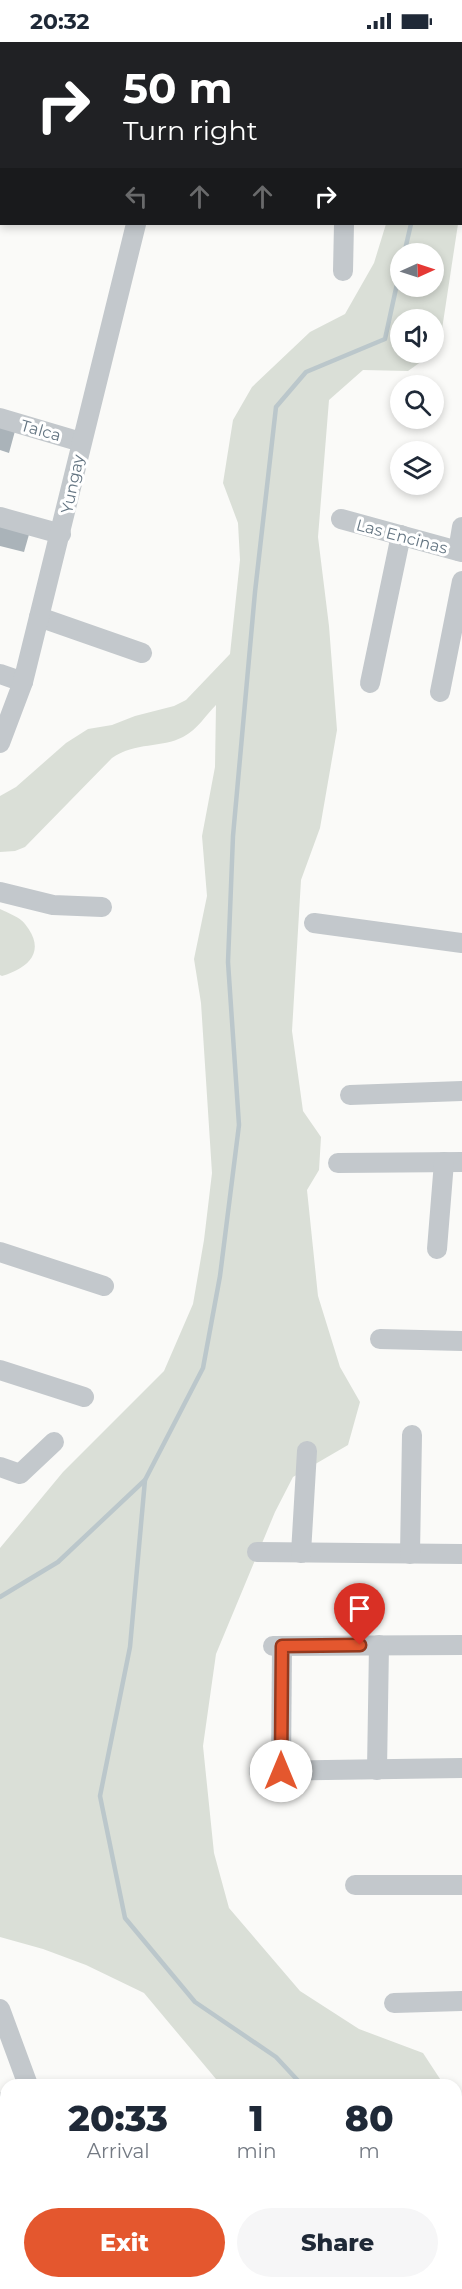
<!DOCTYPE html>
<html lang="en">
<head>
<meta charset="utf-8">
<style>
  :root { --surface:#fff; --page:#f6f6f7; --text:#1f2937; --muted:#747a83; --accent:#e4572e }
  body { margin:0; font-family:Montserrat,sans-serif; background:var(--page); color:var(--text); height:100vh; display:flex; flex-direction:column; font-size:22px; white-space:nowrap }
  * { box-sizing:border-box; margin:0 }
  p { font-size:20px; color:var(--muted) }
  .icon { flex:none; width:33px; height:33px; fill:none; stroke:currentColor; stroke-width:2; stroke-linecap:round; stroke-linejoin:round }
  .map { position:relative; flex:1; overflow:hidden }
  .drawer { position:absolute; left:0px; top:2037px; width:462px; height:210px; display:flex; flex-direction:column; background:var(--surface); border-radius:18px 18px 0 0; box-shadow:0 3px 9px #0003 }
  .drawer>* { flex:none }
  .guide { position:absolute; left:0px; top:0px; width:462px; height:183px; box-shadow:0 3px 9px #0003; background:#202124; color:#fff; overflow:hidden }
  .needle { width:39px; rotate:87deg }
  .buttons { position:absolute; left:390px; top:201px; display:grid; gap:12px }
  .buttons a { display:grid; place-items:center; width:54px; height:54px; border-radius:50%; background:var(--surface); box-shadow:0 3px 9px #0003; font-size:30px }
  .pin { position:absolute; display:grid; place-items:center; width:51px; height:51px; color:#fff; margin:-62px -26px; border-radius:50% 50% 50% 0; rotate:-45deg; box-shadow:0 0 6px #0007 }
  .pin .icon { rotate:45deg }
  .me { position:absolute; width:66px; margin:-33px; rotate:0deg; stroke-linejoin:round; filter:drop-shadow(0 0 4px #0008) }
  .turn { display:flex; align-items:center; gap:21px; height:126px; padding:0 24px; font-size:27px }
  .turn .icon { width:78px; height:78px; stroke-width:2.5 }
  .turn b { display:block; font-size:42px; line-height:51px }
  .lanes { display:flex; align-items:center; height:57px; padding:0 24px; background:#0003; justify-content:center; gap:30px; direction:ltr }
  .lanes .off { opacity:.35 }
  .eta { display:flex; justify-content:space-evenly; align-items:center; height:102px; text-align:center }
  .eta b { font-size:36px; font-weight:800; line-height:42px }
  .button { display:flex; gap:12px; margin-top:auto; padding:12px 24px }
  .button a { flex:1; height:69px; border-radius:36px; background:var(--accent); color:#fff; font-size:24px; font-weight:800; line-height:69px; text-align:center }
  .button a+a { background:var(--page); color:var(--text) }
  .status { display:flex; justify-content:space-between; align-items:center; height:42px; padding:0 30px; background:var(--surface); direction:ltr }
  .status svg { height:16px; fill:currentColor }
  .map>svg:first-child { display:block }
</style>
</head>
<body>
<div class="status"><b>20:32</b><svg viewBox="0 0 49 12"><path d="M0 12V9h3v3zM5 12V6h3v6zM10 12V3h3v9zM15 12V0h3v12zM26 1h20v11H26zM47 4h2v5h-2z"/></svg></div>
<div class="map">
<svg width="462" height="2247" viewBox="0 0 462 2247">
  <rect width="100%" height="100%" fill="#fafaf8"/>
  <g fill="#dadfd7" fill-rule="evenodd">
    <polygon points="432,0 462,0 461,167 460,2"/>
    <path d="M386 182H458L439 307 408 329 363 328 329 358 318 495 329 584 337 688 320 786 301 838 292 989 303 1069 321 1095 319 1128 307 1148 318 1254 340 1325 360 1360 348 1403 293 1435 275 1470 216 1612 203 1704 214 1811 229 1866 300 1949 359 1987 423 2011 444 2043H221L144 1951 86 1923 43 1907 0 1895V1506L63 1430 164 1329 193 1262 204 1198 212 1131 201 961 194 917 207 854 202 794 215 725 216 663C205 674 198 687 183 695 162 706 135 700 112 716L25 805 15 809 0 810V754L16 745 66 701 88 687 112 683 135 674 174 664 186 658 230 612 240 518 238 481 223 441 233 378 252 345 310 290 345 272 374 221ZM400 212H434V244H400ZM400 278H434V310H400Z"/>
    <path d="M0 867C8 871 20 875 25 882 47 909 29 926 2 934L0 933Z"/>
    <polygon points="456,2099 462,2129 462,2247 359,2247 358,2241 456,2241"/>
  </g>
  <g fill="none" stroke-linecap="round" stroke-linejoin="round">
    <g stroke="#bbc7cb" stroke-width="4.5">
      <polyline points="460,107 462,106"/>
      <polyline points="404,212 411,182"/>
      <polyline points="145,1438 130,1605 100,1754 125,1876 195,1960 276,2015 302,2043"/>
      <polyline points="0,1555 58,1520 145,1438 203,1326 220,1234 239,1083 228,920 233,794 255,550 276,365 306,330 385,297 400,228"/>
      <polyline points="400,2241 402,2247"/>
    </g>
  </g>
  <g fill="#aab3b9">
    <polygon points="0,385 15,389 9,411 0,408"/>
    <polygon points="0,481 30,489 24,510 0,504"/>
  </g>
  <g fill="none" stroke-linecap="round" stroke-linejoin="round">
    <g stroke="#c3c8cc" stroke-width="20">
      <polyline points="345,0 346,2"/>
      <polyline points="180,2 181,0"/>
      <polyline points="0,9 2,6"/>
      <polyline points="0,132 2,133"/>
      <polyline points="343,229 344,182"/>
      <polyline points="0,376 81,400"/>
      <polyline points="0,475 61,492"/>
      <polyline points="341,477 462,510"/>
      <polyline points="458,509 462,485"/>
      <polyline points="39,575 142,611"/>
      <polyline points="0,632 23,640"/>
      <polyline points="370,641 401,493"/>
      <polyline points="440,650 462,539"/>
      <polyline points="0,701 23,640 136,182"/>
      <polyline points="0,850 53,863 102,865"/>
      <polyline points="314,881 462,901"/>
      <polyline points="350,1053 462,1049"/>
      <polyline points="338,1121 462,1120"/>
      <polyline points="437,1207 444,1120"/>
      <polyline points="0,1210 104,1244"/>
      <polyline points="380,1297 462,1299"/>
      <polyline points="0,1328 84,1355"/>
      <polyline points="0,1425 20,1432 54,1400"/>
      <polyline points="257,1510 462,1512"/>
      <polyline points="301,1511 307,1409"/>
      <polyline points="410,1512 412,1393"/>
      <polyline points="273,1604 462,1603"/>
      <polyline points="377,1728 379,1603"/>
      <polyline points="259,1729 462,1726"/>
      <polyline points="281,1729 282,1604"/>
      <polyline points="355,1843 462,1843"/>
      <polyline points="394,1961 462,1959"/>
      <polyline points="0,1967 28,2043"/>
      <polyline points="0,2061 6,2059"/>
      <polyline points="0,2181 6,2180"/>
      <polyline points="102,2241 104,2247"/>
      <polyline points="233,2247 286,2241"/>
    </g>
  </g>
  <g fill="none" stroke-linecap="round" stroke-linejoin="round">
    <defs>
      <polyline id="route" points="281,1729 282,1604 360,1603"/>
    </defs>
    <use href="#route" stroke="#94391e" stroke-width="15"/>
    <use href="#route" stroke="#e4572e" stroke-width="10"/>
  </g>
  <g text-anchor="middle" stroke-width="6" stroke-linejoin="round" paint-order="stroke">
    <g font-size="16" fill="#657683" stroke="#fff">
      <text transform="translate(41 388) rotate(16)" y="6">Talca</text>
      <text transform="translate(72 442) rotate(-78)" y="6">Yungay</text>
      <text transform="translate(402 494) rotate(15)" y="6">Las Encinas</text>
    </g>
  </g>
</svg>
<div class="buttons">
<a><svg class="needle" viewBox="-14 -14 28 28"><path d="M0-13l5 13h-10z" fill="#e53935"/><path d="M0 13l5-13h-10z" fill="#747a83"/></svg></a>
<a><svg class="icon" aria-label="sound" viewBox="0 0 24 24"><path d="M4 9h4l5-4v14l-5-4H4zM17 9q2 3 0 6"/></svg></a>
<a><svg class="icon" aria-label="search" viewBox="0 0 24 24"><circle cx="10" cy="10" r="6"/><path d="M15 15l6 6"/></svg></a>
<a><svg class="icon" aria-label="layers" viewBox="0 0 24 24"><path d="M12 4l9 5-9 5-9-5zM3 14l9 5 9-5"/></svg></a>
</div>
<div class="pin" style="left:360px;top:1603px;background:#d93025"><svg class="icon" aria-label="arrive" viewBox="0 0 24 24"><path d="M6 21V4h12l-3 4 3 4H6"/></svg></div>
<svg class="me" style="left:281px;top:1729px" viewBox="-20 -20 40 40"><circle r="19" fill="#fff"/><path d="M0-13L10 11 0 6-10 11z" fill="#e4572e"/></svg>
<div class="guide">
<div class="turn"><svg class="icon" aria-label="right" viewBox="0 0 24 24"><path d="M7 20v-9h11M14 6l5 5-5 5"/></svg><div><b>50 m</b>Turn right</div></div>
<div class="lanes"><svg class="icon off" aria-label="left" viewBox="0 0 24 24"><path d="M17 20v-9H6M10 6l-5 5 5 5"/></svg><svg class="icon off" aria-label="ahead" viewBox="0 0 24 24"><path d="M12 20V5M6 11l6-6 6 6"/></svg><svg class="icon off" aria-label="ahead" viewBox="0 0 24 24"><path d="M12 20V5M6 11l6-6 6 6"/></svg><svg class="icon" aria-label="right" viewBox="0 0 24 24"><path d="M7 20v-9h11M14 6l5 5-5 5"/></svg></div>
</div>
<section class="drawer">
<div class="eta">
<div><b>20:33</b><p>Arrival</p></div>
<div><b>1</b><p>min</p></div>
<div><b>80</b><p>m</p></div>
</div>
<div class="button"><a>Exit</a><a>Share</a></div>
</section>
</div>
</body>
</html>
